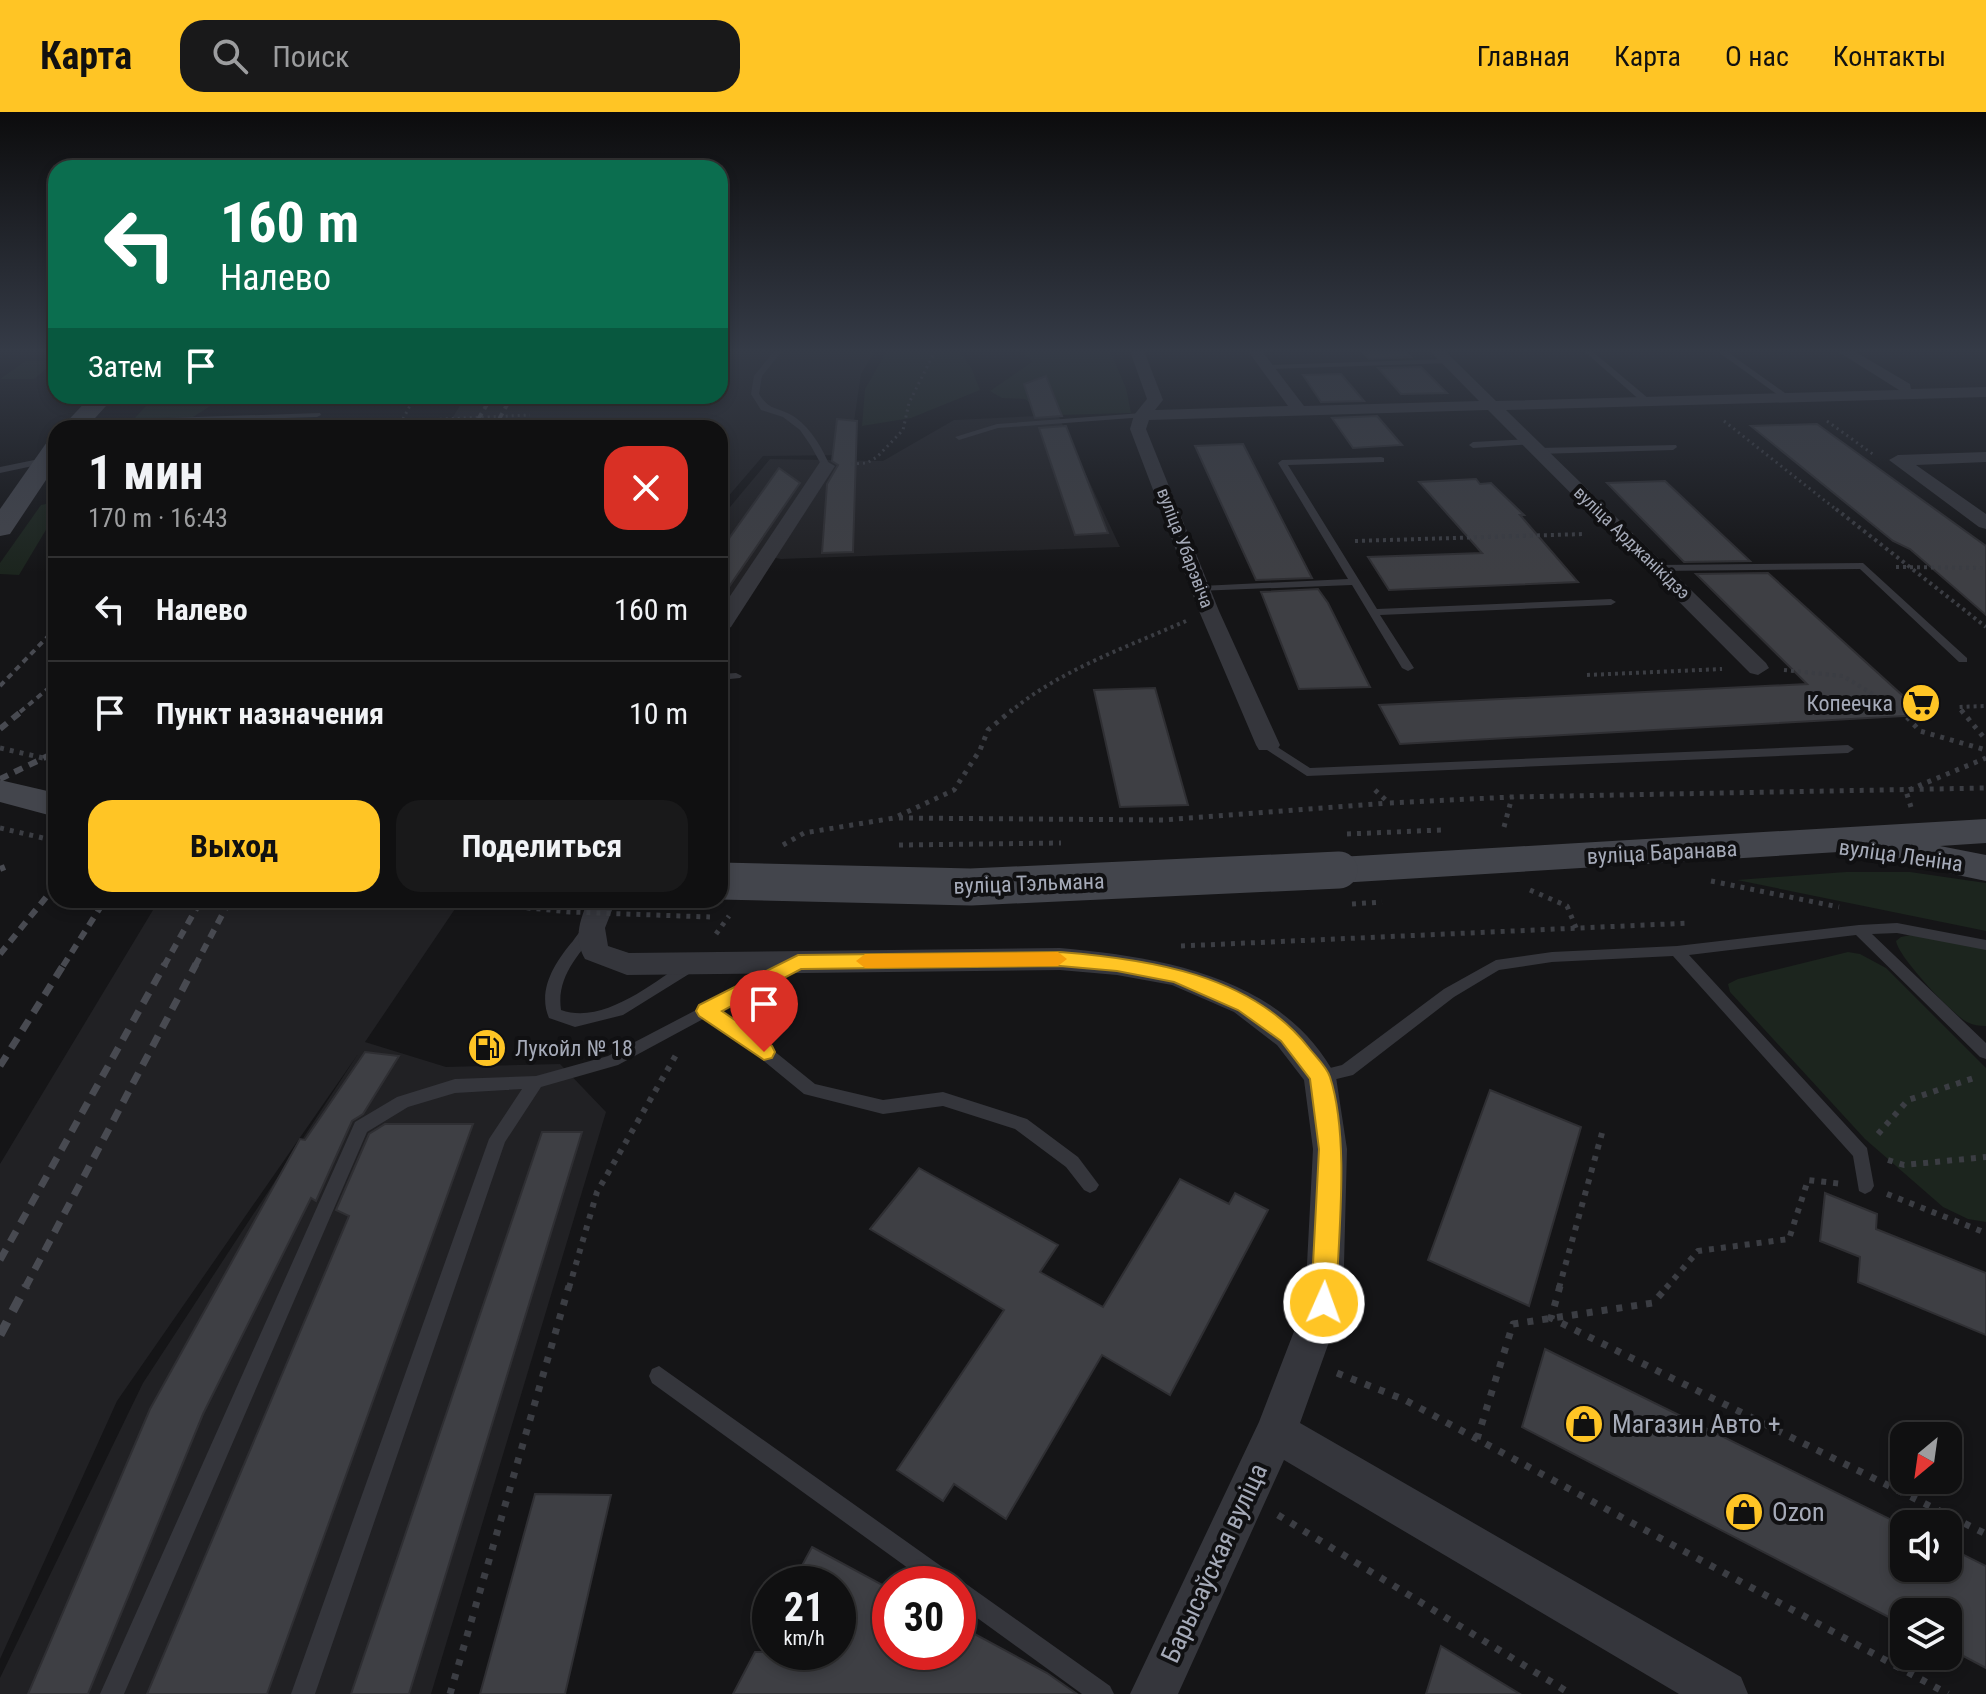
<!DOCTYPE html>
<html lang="ru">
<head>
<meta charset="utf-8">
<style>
  :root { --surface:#101011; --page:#19191a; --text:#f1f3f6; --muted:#9c9d9f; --line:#303031; --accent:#ffc525 }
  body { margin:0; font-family:"Roboto Condensed",sans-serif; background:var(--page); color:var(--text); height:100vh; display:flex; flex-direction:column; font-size:30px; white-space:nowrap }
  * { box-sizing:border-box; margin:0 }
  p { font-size:26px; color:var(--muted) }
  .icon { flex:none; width:44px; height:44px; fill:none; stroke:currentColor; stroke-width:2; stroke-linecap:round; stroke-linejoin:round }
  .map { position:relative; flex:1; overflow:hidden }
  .panel { position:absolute; left:48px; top:308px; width:680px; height:488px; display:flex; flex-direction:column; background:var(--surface); border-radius:24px; box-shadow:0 4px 12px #0003,0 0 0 2px var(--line) }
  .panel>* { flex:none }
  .guide { position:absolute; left:48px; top:48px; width:680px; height:244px; border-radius:24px; box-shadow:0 4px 12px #0003,0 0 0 2px var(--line); background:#0b6e4f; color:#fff; overflow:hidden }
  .needle { width:52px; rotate:209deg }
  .fabs { position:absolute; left:1890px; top:1310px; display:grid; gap:16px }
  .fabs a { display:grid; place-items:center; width:72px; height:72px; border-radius:16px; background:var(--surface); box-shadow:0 4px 12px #0003,0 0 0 2px var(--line); font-size:40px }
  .speed { position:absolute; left:752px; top:1454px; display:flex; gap:16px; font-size:40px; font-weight:700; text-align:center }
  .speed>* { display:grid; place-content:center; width:104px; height:104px; border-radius:50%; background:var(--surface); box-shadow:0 4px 12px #0003,0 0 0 2px var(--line); line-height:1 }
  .speed small { font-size:20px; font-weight:400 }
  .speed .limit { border:12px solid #d22; background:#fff; color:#111 }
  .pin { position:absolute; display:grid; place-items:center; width:68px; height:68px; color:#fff; margin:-82px -34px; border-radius:50% 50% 50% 0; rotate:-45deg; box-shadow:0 0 8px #0007 }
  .pin .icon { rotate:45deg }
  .me { position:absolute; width:88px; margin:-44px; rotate:2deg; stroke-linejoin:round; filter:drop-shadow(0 0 6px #0008) }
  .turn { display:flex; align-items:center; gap:28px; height:168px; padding:0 40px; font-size:36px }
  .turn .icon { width:104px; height:104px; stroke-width:2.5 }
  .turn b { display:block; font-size:56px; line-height:68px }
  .then { display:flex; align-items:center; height:76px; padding:0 40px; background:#0003; gap:16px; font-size:30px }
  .round { display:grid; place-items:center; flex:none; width:84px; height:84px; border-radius:24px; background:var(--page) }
  .summary { display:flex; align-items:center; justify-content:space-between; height:136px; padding:0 40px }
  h1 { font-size:48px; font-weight:700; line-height:60px }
  .button { display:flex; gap:16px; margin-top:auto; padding:16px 40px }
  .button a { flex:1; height:92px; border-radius:24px; background:var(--accent); color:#111; font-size:32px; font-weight:700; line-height:92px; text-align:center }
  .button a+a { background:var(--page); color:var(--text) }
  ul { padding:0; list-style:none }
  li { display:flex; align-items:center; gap:24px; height:104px; padding:0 40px; border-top:2px solid var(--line) }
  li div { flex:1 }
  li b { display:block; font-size:30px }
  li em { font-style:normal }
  header { display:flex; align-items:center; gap:48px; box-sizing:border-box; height:112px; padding:0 40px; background:var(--accent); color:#111 }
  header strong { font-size:38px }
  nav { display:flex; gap:44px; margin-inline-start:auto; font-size:28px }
  .search { width:560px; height:72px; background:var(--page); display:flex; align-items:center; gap:20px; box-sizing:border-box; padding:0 28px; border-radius:24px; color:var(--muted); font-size:30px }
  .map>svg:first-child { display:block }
</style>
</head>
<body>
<header>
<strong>Карта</strong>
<div class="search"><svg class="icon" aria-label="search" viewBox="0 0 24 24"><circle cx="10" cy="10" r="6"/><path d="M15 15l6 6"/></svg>Поиск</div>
<nav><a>Главная</a><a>Карта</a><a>О нас</a><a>Контакты</a></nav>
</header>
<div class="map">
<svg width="1986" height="1582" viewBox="0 0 1986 1582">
  <rect width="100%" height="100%" fill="#151517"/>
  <g fill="#212124">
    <polygon points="720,239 875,239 861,262 849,343 763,344 720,394 720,316 446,316 466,284 720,284"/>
    <polygon points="1058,303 1120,435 781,447 759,443 720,502 720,407 770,347 883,349 954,308"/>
    <polygon points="159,788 461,788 365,930 446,955 560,952 606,1000 431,1582 0,1582 0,1566 143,1271 358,942 117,1289 0,1547 0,1052"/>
  </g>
  <g fill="#1c251e">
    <polygon points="887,239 958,239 971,255 980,278 911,306 862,314 865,277"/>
    <polygon points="1023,239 1110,239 1126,276 1131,301 1058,303 1037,296 1025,287 1002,286 990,279 1032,250"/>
    <polygon points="56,248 34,267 0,267 26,249"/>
    <polygon points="155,284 226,284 193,305 134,307"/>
    <polygon points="56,390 56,401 19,463 0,462 0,451 41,393"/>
    <polygon points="1846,760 1910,760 1986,771 1986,819 1737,768"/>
    <path d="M1911 823 1986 836V914C1979 914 1973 913 1967 910 1952 902 1898 845 1896 829L1901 825Z"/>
    <polygon points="1848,840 1860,842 1886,856 1986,956 1986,1110 1968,1107 1943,1095 1865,1027 1730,880 1728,872 1738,867"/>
  </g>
  <g fill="#3e3f44" stroke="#2f2f33" stroke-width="2">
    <polygon points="1362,239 1405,239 1411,245 1369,247"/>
    <polygon points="1421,255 1447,281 1401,282 1378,256"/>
    <polygon points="1341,262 1364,289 1321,290 1303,263"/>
    <polygon points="1046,264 1062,304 1035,306 1024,272"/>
    <polygon points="1377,304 1402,333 1353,336 1332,306"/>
    <polygon points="837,307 857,309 853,440 822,441 827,372 838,353 832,349"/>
    <polygon points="1817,312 1986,434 1986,503 1910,437 1893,429 1751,314"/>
    <polygon points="1066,314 1108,421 1075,423 1039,316"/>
    <polygon points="1243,332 1312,466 1256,468 1195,334"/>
    <polygon points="779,356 800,371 720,488 720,439"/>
    <polygon points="1476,367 1480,372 1491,371 1524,403 1520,403 1578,470 1389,478 1368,445 1482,441 1419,370"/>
    <polygon points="1665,369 1750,449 1684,450 1607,371"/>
    <polygon points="1768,461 1924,603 1400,632 1379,593 1807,572 1696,462"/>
    <polygon points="1318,477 1328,491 1370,575 1299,577 1261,480"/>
    <polygon points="1155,576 1188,693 1120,695 1094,578"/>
    <polygon points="365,940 399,944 363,1002 352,1009 316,1089 311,1086 203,1302 88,1582 28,1582 150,1297 300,1027 305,1028"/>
    <polygon points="1490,978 1581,1015 1529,1194 1428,1148"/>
    <polygon points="385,1012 473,1012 267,1582 147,1582 349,1104 336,1098 369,1022"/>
    <polygon points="542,1020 582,1020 409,1582 351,1582"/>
    <polygon points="919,1056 1058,1133 1040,1160 1103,1195 1180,1067 1229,1092 1235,1081 1268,1098 1170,1283 1102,1243 1006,1407 954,1372 943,1389 897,1358 1004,1198 870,1117"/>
    <polygon points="1825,1081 1877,1102 1876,1117 1986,1161 1986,1223 1858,1170 1860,1145 1820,1129"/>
    <polygon points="1545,1237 1904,1414 1904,1456 1948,1456 1948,1435 1986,1454 1986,1556 1948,1536 1948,1500 1904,1500 1904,1513 1522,1315"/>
    <polygon points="535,1382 611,1383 565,1582 480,1582"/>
    <polygon points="812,1435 890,1477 890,1540 958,1540 958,1513 1047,1561 1077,1582 733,1582 755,1540 838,1540 838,1472 792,1472"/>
    <polygon points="1441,1534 1520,1582 1426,1582"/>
  </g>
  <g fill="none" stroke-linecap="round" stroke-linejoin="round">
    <g stroke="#3b3d43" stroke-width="3" stroke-dasharray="2 4" stroke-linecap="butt">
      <polyline points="415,284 402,309 530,303"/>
      <polyline points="1724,309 1838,399"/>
      <polyline points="1827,309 1874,343"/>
      <polyline points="851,352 867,351 877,345 903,318 909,291 935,239"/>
    </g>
    <g stroke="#3b3d43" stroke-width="4" stroke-dasharray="3 4" stroke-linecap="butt">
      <polyline points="1836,397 1986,515"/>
      <polyline points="1355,429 1585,422"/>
      <polyline points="1896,455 1986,456"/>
      <polyline points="1784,558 1843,564 1902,600"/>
      <polyline points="1587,563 1722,557"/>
      <path d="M1010 600C1060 558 1127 535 1186 509"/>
      <polyline points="1963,600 1959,595 1986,594"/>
    </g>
    <g stroke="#3b3d43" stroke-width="5" stroke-dasharray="4 6" stroke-linecap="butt">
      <polyline points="1900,598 1920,619 1986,638"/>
      <polyline points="1961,598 1986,628"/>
      <polyline points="1375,678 1389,691 1512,685 1986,676"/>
      <polyline points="1911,695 1906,679 1986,646"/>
      <polyline points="899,706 1164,708 1388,691"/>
      <polyline points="1504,715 1512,685"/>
      <polyline points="0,716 56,729"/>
      <polyline points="1347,722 1441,718"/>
      <polyline points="783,733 804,721 894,706 954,678 980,638 988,618 1012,598"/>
      <polyline points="1711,769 1839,795"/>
      <polyline points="1530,778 1567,794 1577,818"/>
      <polyline points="1352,792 1382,790"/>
      <polyline points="716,822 729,804"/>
      <polyline points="1181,834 1690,811"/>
    </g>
    <g stroke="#3b3d43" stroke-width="6" stroke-dasharray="5 7" stroke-linecap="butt">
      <polyline points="1878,1022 1908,988 1977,965"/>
      <polyline points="1888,1048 1904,1053 1986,1045"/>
      <polyline points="1887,1082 1986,1121"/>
      <polyline points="569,1176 597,1080 676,943"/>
      <polyline points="1559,1176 1602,1021"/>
      <polyline points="1666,1176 1698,1139 1789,1127 1808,1068 1843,1072"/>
    </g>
    <g stroke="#3b3d43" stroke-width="7" stroke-dasharray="6 9" stroke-linecap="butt">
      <polyline points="1560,1174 1551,1206 1986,1422"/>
      <polyline points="1337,1261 1405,1288 1948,1582"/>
      <polyline points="1477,1327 1513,1212 1653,1191 1668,1174"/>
      <polyline points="1278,1403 1571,1582"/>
      <polyline points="450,1582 569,1174"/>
    </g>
    <g fill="#35363c" fill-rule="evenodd">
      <path d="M774 239H782L762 264 759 282C771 301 779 294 796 306 812 318 822 336 830 354L829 356H823L811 334 800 318 783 305 761 298 751 282 754 264Z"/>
      <polygon points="1584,239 1592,239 1649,287 1649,291 1643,291"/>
      <polygon points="1717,239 1726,239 1792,286 1785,288"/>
      <polygon points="1447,247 1451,249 1450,251 1267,257 1263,255 1267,253"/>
      <polygon points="320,301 321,303 317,305 77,313 73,311 77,309"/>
      <polygon points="1142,301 1146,303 1145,305 998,316 959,328 955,325 997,312"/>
      <polygon points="1529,327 1532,328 1532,332 1473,336 1469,333 1473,330"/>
      <polygon points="1676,333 1677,335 1673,338 1538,342 1534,339 1538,336"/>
      <polygon points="1381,345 1384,346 1384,350 1288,353 1377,497 1611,487 1616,490 1611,493 1380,503 1414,556 1408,559 1402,556 1352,473 1197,479 1197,475 1201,474 1348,467 1278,351 1282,348"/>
      <polygon points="44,346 47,347 47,351 0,361 0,355"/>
      <polygon points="1863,451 1967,546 1967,550 1959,550 1860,457 1657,459 1652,456 1657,453"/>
      <polygon points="736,561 742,564 740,566 720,568 720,562"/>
      <polygon points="1268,629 1310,656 1848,633 1854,637 1848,641 1307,664 1264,636 1262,633"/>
      <path d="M591 811 598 816C580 843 556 863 561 898 604 913 652 871 687 849H697L699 853 697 857 623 903 575 915 549 906C537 878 555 850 573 829 578 822 583 814 591 811Z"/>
      <polygon points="1897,811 1986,828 1986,838 1897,821 1872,822 1986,931 1986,947 1980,945 1856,823 1689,843 1867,1036 1874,1074 1871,1079 1865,1082 1859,1079 1853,1044 1673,844 1552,850 1499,858 1454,885 1353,963 1320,971 1314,970 1312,965 1314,960 1342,953 1444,877 1496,848 1552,840 1677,834 1859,813"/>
      <polygon points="790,849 795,850 797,854 795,858 718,899 748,918 815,972 883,988 943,980 1027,1007 1078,1045 1099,1073 1096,1078 1090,1081 1084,1078 1066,1055 1015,1017 943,994 883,1002 804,982 736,926 705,906 618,953 541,975 505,1030 315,1582 291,1582 489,1027 522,977 455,981 408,995 367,1020 124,1582 100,1582 355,1010 397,985 455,967 536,964 608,944"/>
      <polygon points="659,1254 1110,1574 1114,1582 1082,1582 958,1492 958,1472 930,1472 652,1271 649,1264 652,1257"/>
    </g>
    <g fill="#35363c" fill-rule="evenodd">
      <polygon points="1130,239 1144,239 1163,288 1155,298 1288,294 1248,239 1262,239 1304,294 1479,289 1430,239 1445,239 1496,289 1899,278 1837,239 1854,239 1910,272 1911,277 1986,275 1986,285 1506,298 1766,551 1769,556 1758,563 1750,561 1488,298 1149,308 1146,317 1219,499 1280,633 1277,638 1259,638 1256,633 1199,499 1130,317 1134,303 1147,287"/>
      <polygon points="1986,340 1986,350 1916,353 1986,402 1986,417 1979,415 1889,348 1898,343"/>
      <polygon points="826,349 835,354 731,515 720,521 720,499 820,350"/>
      <path d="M588 788H616L605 816 608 834 629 841 1060 836C1161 845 1284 865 1336 965L1347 1037 1343 1191 1300 1311 1741 1565 1748 1582H1679L1284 1348 1178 1582H1130L1259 1310 1305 1191 1313 1037 1304 968 1277 933 1234 900 1172 873 1117 863 1060 858 627 863 585 847C573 826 580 809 588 788Z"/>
    </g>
    <g fill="#43454c" fill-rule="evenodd">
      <polygon points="91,284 115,284 86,316 61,316"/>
      <polygon points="56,328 56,353 10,422 0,424 0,397 47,330"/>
      <polygon points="0,668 56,681 56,705 0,690"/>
      <polygon points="1986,707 1986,731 1940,734 1986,743 1986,769 1890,749 1885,740 1887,737 1339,771 1325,767 1320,758 1325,749 1339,745"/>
    </g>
    <g stroke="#484a51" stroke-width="4" stroke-dasharray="6 5" stroke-linecap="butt">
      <polyline points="473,316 492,284"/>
      <polyline points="494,316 512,284"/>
      <polyline points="0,574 56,516"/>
      <polyline points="20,600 56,570"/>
    </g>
    <g stroke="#484a51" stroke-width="6" stroke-dasharray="9 7" stroke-linecap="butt">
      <polyline points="0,617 23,598"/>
      <polyline points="0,667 56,640"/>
      <polyline points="0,757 5,755"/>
      <polyline points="0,842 56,773"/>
      <polyline points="63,854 105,788"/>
      <polyline points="164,854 201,788"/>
      <polyline points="195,854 230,788"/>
    </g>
    <g stroke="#484a51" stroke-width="7" stroke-dasharray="12 9" stroke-linecap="butt">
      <polyline points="0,954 64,852"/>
      <polyline points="0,1148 165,852"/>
      <polyline points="25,1176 196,852"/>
    </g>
    <polyline stroke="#484a51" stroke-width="9" stroke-dasharray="15 12" stroke-linecap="butt" points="0,1223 26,1174"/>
    <g stroke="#3b3d43" stroke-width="5" stroke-dasharray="4 6" stroke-linecap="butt">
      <polyline points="0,636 56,649"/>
      <polyline points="899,733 1061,731"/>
      <polyline points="447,788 570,800 710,805"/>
    </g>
    <polyline stroke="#43454c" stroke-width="37" points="720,769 971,775 1339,758"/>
  </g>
  <linearGradient id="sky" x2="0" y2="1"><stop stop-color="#0c0c0d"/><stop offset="0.52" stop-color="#353b47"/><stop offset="1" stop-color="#353b47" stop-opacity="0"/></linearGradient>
  <rect width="1986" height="460" fill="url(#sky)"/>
  <path fill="#ffc525" stroke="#a68018" stroke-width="2" d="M1060 840C1148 847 1251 862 1309 936 1316 945 1327 955 1330 965 1350 1027 1338 1126 1336 1191L1332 1199 1324 1202 1315 1199 1311 1191 1319 1037 1310 967 1281 929 1238 898 1174 870 1117 859 1060 854 801 857 722 899 772 934 775 940 772 946 764 948 699 904 696 899 699 893 798 843Z"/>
  <polygon fill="#f59e0b" points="1058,840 1067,847 1058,854 865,856 856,849 865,842"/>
  <defs>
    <symbol id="supermarket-disc" viewBox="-11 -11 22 22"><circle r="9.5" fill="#ffc525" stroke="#101012"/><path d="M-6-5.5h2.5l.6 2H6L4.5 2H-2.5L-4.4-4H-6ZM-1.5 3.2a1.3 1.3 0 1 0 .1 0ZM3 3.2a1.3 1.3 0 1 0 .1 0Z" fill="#111"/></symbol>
    <symbol id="fuel-disc" viewBox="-11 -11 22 22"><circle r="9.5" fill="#ffc525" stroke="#101012"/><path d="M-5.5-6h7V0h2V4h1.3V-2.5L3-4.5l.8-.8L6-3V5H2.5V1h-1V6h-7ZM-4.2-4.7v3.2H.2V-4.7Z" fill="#111"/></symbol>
    <symbol id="shop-disc" viewBox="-11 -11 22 22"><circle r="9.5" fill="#ffc525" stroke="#101012"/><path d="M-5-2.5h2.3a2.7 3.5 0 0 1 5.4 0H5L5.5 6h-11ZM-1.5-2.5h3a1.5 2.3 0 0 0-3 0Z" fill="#111"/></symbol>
  </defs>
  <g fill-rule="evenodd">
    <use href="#supermarket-disc" x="1899" y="569" width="44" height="44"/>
    <use href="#fuel-disc" x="465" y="914" width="44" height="44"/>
    <use href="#shop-disc" x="1562" y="1290" width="44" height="44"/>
    <use href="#shop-disc" x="1722" y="1378" width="44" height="44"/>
  </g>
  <g text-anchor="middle" stroke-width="8" stroke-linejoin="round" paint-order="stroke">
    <g font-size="18" fill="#a5aab8" stroke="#101012">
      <text transform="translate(1632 431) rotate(44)" y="6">вуліца Арджанікідзэ</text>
      <text transform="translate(1185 436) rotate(69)" y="6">вуліца Убарэвіча</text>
    </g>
    <g font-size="22" fill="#a5aab8" stroke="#101012" text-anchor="end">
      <text x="1893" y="599">Копеечка</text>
      <text x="515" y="944" text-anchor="start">Лукойл № 18</text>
    </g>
    <g font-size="22" fill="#a5aab8" stroke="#101012">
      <text transform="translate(1662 740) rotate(-3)" y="8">вуліца Баранава</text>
      <text transform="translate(1901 743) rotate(8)" y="8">вуліца Леніна</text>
      <text transform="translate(1029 771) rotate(-2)" y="8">вуліца Тэльмана</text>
    </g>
    <g font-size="26" fill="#a5aab8" stroke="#101012" text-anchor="start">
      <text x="1612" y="1321">Магазин Авто +</text>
      <text x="1772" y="1409">Ozon</text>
    </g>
    <g font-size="26" fill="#a5aab8" stroke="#101012">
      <text transform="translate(1214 1451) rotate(-65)" y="9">Барысаўская вуліца</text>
    </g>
  </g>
</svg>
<div class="fabs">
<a><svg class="needle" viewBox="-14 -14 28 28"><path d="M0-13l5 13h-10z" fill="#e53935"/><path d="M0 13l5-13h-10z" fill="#9c9d9f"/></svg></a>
<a><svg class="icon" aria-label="sound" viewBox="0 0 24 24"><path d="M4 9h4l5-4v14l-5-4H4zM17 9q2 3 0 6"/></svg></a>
<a><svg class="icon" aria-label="layers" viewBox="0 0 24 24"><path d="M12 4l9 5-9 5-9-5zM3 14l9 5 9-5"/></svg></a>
</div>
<div class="speed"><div>21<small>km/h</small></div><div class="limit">30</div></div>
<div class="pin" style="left:764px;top:940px;background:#d93025"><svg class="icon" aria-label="arrive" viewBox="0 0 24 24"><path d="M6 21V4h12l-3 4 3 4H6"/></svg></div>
<svg class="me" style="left:1324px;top:1191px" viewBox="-20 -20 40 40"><circle r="17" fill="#ffc525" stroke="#fff" stroke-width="3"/><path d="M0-11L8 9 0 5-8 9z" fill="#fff"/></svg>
<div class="guide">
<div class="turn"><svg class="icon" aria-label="left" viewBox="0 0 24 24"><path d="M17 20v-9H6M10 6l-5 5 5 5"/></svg><div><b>160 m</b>Налево</div></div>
<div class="then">Затем<svg class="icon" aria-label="arrive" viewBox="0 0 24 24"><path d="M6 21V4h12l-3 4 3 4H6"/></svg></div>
</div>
<section class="panel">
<div class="summary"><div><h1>1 мин</h1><p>170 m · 16:43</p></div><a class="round" style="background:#d93025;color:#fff"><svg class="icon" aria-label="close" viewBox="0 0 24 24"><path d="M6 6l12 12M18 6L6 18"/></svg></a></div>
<ul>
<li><svg class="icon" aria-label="left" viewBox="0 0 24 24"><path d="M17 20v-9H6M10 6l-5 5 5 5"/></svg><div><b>Налево</b></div><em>160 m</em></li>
<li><svg class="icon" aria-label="arrive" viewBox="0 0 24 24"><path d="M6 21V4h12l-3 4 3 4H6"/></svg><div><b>Пункт назначения</b></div><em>10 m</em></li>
</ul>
<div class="button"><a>Выход</a><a>Поделиться</a></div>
</section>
</div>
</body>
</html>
